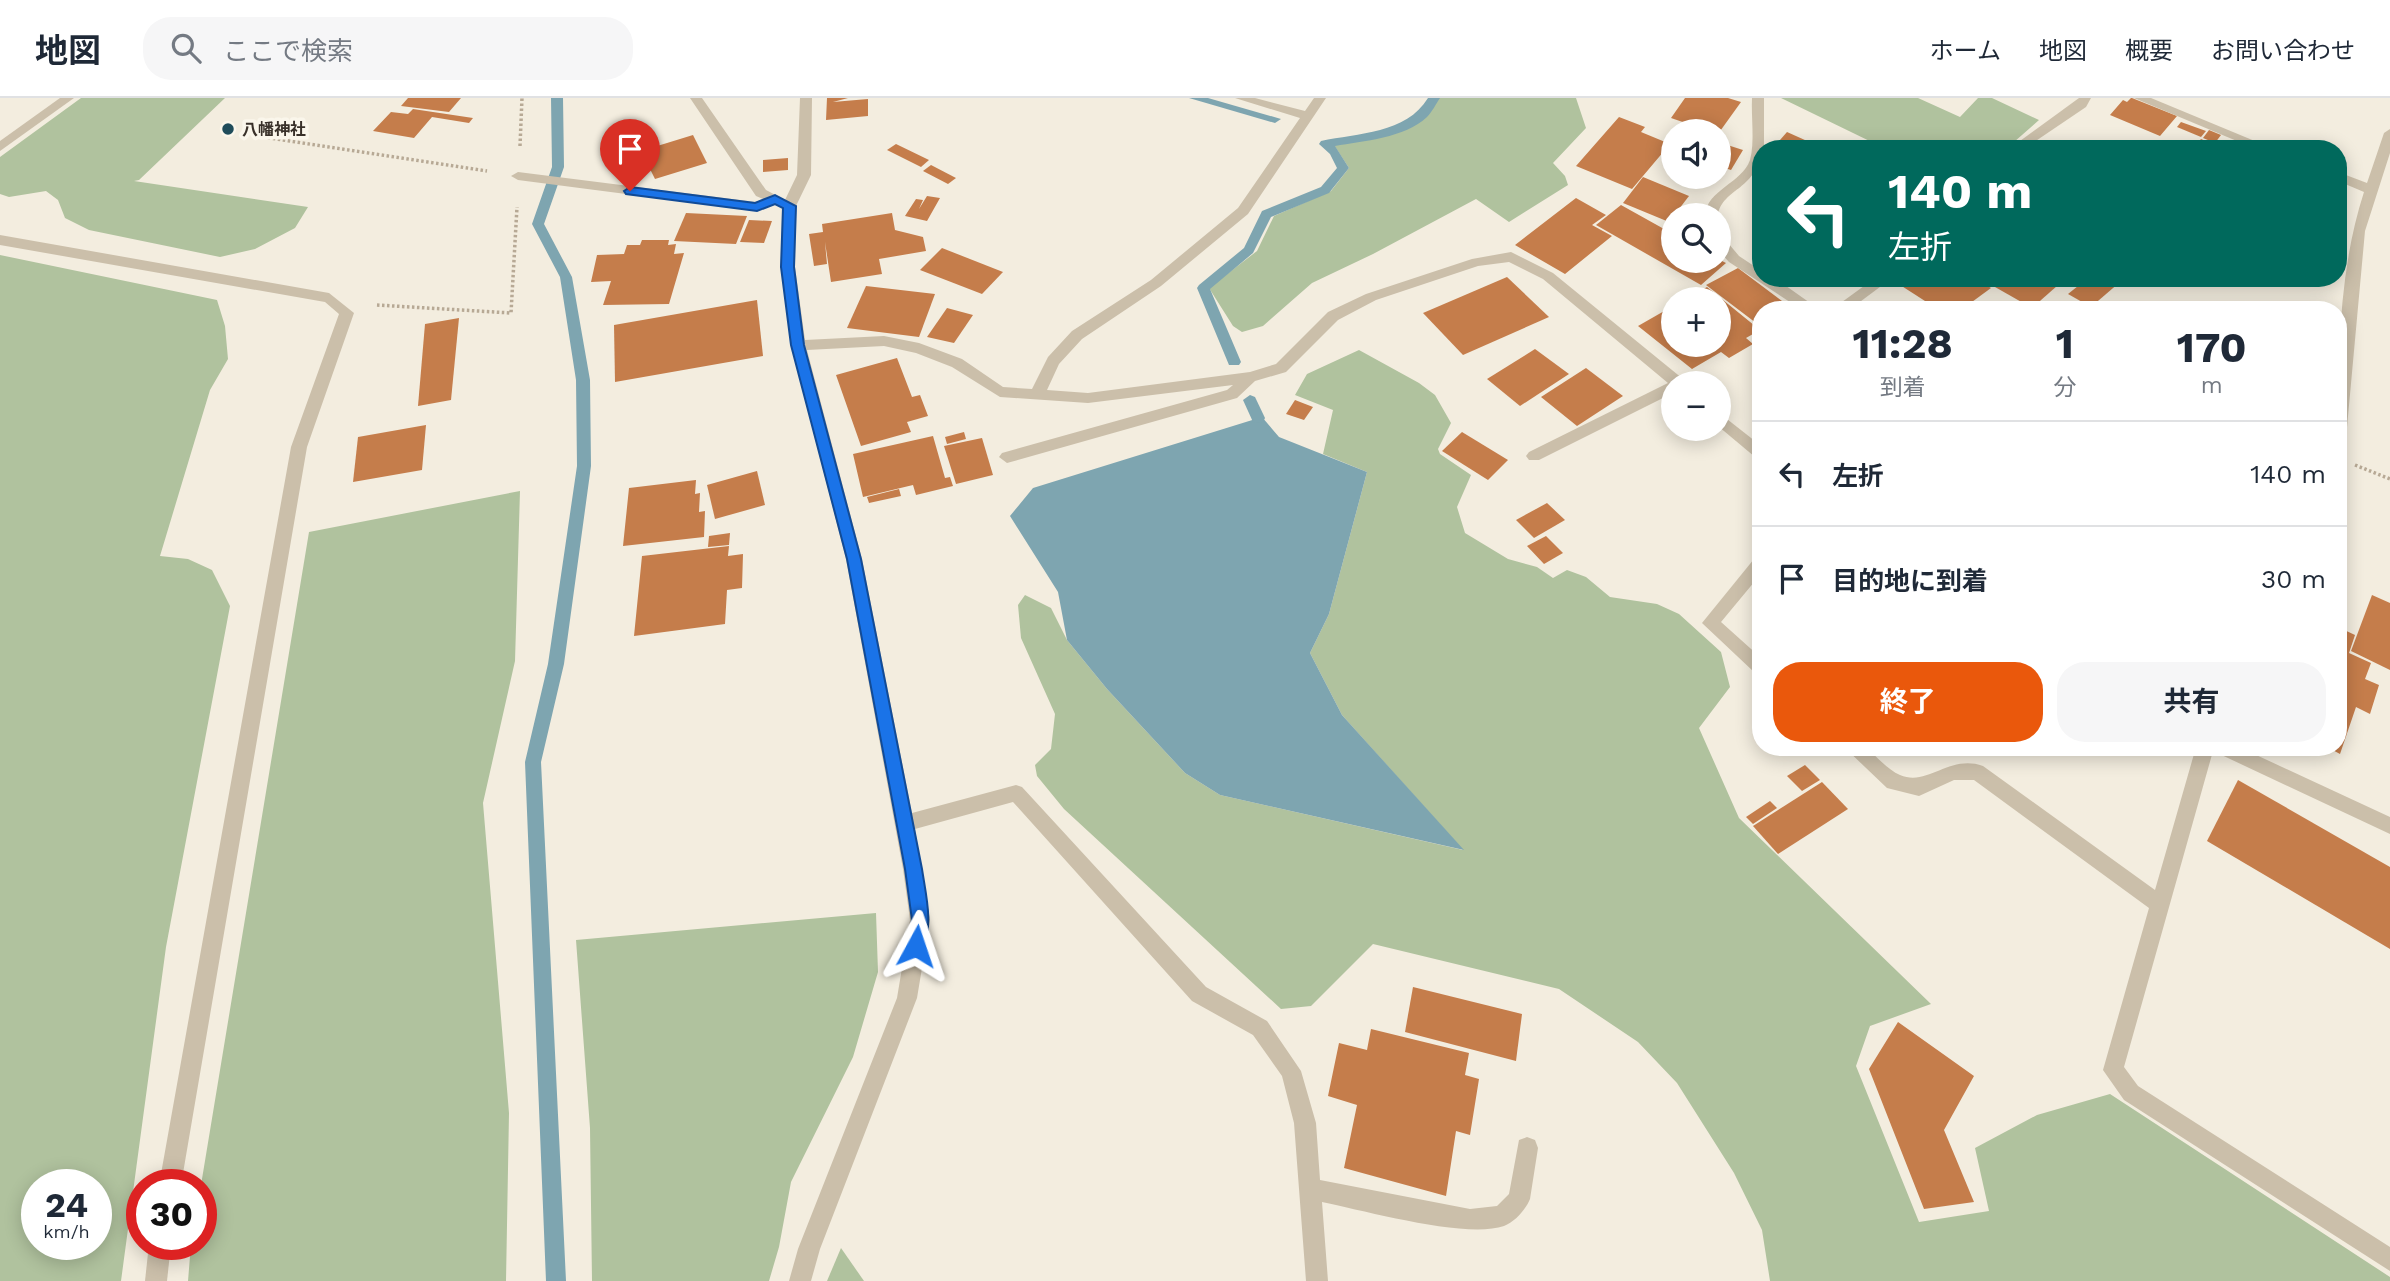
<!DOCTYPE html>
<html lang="ja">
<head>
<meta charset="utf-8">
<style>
  :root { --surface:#fff; --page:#f6f6f7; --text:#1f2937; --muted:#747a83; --line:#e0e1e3; --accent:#ea580c }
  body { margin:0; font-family:"Work Sans","Noto Sans JP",sans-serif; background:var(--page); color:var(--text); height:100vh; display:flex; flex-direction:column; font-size:26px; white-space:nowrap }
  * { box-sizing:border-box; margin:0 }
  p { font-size:23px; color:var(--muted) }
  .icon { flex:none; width:38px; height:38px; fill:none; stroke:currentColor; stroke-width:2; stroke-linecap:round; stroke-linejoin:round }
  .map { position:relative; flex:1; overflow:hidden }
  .panel { position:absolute; left:1752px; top:203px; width:595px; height:455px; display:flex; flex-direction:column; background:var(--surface); border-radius:28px; box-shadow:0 4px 18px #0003 }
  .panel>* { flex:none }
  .banner { position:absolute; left:1752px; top:42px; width:595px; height:147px; border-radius:28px; box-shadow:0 4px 18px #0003; background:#00695c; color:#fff; overflow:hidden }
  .fabs { position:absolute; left:1661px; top:21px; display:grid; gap:14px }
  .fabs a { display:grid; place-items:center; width:70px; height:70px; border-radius:50%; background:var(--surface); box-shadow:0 4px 18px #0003; font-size:35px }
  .speed { position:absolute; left:21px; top:1071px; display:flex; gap:14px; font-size:35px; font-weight:700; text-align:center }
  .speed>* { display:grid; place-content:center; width:91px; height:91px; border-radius:50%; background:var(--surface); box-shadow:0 4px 18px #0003; line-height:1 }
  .speed small { font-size:18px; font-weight:400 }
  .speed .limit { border:10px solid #d22; background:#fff; color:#111 }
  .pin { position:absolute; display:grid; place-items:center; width:60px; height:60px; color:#fff; margin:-72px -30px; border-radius:50% 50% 50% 0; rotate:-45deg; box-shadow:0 0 7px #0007 }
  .pin .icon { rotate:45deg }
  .me { position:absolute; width:77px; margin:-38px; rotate:5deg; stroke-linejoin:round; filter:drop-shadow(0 0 5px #0008) }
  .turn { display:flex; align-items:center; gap:24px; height:147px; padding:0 21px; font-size:32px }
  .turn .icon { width:91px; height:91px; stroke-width:2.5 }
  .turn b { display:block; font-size:49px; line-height:60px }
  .eta { display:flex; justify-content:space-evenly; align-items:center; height:119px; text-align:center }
  .eta b { font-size:42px; font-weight:700; line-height:49px }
  .action { display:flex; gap:14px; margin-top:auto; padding:14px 21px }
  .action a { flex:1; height:80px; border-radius:28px; background:var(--accent); color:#fff; font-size:28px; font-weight:700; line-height:80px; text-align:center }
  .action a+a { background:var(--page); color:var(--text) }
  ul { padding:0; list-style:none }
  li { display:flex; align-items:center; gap:21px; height:105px; padding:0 21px; border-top:2px solid var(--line) }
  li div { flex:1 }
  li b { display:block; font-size:26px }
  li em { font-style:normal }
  header { display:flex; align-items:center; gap:42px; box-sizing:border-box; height:98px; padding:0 35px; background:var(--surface); border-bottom:2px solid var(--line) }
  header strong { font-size:33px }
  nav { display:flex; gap:38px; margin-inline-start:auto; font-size:24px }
  .search { width:490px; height:63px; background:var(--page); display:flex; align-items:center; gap:18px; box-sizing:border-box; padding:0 24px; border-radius:28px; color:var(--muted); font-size:26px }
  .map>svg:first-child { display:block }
</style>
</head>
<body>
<header>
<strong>地図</strong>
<div class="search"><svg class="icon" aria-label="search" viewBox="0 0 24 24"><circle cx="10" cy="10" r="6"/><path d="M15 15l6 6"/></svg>ここで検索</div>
<nav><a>ホーム</a><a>地図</a><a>概要</a><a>お問い合わせ</a></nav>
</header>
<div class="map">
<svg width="2390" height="1183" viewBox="0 0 2390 1183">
  <rect width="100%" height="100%" fill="#f3eddf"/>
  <g fill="#b0c29e" fill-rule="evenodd">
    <polygon points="81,0 225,0 139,82 134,83 308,109 295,130 255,151 220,159 89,132 65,120 58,102 46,93 9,99 0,96 0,59"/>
    <path d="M1439 0H1576L1586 30 1553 65 1565 78 1568 87 1509 124 1476 101 1373 156 1312 185 1263 228 1242 234 1233 228 1209 190 1257 153 1274 118 1331 93 1349 70 1334 47C1359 43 1406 36 1426 19 1431 14 1435 6 1439 0Z"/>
    <polygon points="1781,0 1918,0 1960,19 1978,0 1992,0 2039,22 2006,51 1886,51"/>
    <path d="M0 157 217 202 225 228 228 261 210 292 160 458 188 461 212 472 230 508 166 849 121 1183H0ZM37 1087H96V1146H37Z"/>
    <polygon points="1359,252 1419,285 1435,297 1451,325 1438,351 1440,356 1471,377 1457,409 1465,435 1508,461 1537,469 1553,480 1567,472 1586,479 1610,499 1657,506 1679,516 1721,554 1730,589 1699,630 1739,720 1931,906 1870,928 1856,968 1919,1124 1989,1113 1975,1050 2037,1017 2110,996 2390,1179 2390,1183 1770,1183 1762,1132 1734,1075 1677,985 1638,944 1559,891 1373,846 1311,908 1281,911 1064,711 1037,678 1035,667 1051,651 1055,616 1021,540 1018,507 1025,497 1051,510 1067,542 1107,591 1185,675 1220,697 1463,752 1342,617 1310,555 1329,516 1367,374 1323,356 1333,312 1295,297 1307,276"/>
    <polygon points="520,393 515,563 483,705 509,1015 506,1183 188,1183 191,1146 201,1146 201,1087 309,434"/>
    <polygon points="876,815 878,874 853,959 791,1084 779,1149 769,1183 592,1183 590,1030 576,842"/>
    <polygon points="841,1150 864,1183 827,1183"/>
  </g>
  <polygon fill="#7ea5b0" points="1262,319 1279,339 1367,374 1329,516 1310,555 1342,617 1464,752 1220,697 1185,675 1107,591 1067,542 1058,494 1010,418 1033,390"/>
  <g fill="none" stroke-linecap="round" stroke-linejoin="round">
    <g fill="#7ea5b0" fill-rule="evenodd">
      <polygon points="551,0 563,0 564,69 544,126 572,179 590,282 591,368 564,566 541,664 566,1183 546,1183 525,664 548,566 577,368 576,282 560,179 532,126 552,69"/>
      <polygon points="1189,0 1208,0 1281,21 1275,25"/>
      <path d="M1428 0H1440C1436 6 1432 14 1427 19 1405 40 1363 43 1335 48L1349 70 1329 95 1271 119 1253 155 1210 191 1241 264 1239 267H1229L1197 190 1199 187 1244 150 1262 113 1321 89 1337 70 1330 56 1319 46 1321 43C1358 35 1406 36 1428 0Z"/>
      <polygon points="1250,297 1255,299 1265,320 1263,324 1258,325 1253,324 1243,302"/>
    </g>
  </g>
  <g fill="#c57d4b">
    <polygon points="408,0 461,0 449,14 401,8"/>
    <polygon points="827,0 848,0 833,4 868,1 868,18 826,22"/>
    <polygon points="1685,0 1728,0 1741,4 1718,36 1718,33 1709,33 1671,20"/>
    <polygon points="2131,0 2132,0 2177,18 2160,38 2110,17 2123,2 2127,4"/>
    <polygon points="413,11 473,20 469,25 432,19 414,40 373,33 391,14 408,16"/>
    <polygon points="1619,19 1645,29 1641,34 1670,46 1632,91 1576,68"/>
    <polygon points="2181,24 2206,33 2201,39 2177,29"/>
    <polygon points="2209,32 2221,37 2215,45 2203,40"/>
    <polygon points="1787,34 1825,51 1772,51"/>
    <polygon points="693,37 707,65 655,81 641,53"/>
    <polygon points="2201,41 2213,46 2209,51 2194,49"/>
    <polygon points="1718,44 1743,52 1731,72 1718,68"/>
    <polygon points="896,46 929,62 921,69 887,52"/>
    <polygon points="788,60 788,72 763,74 763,62"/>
    <polygon points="931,67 956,80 948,86 923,73"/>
    <polygon points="1643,79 1689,98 1669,124 1623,105"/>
    <polygon points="927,98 940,100 927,123 905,118 916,101 923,102 919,111"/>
    <polygon points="1576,100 1606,117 1592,127 1612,138 1565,176 1515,147"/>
    <polygon points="1621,107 1673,136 1673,163 1718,161 1726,165 1701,187 1596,127"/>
    <polygon points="686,115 747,118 736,146 674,143"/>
    <polygon points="892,115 895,132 923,139 926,153 879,161 882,176 831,184 825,144 827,166 814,168 809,136 823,134 822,126"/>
    <polygon points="749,122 772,123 764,145 740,144"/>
    <polygon points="642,142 669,142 668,147 676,146 674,156 684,155 669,206 603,207 611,183 591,184 597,157 624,156 627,147 640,147"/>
    <polygon points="942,150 1003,174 982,196 920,172"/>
    <polygon points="1738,170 1794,212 1760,212 1760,228 1706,187"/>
    <polygon points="1507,179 1549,219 1463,257 1423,215"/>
    <polygon points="1903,180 1975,180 1991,190 1961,212 1939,212 1897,185"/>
    <polygon points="2007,180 2066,180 2032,210 1995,189"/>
    <polygon points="2088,180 2114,180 2120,184 2091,209 2068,196"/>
    <polygon points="866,188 935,196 919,239 847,230"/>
    <polygon points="1707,189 1760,232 1746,240 1753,246 1729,260 1721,254 1692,271 1638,228 1673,208 1673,247 1718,247 1718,201 1686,201"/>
    <polygon points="757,202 763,258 615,284 614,227"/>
    <polygon points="947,210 973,217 954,245 927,239"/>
    <polygon points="459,220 451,302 418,308 425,226"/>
    <polygon points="1535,251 1569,276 1520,308 1487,281"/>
    <polygon points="897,260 912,299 920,297 928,318 907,324 911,334 861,348 836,277"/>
    <polygon points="1586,270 1623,298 1577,328 1541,299"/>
    <polygon points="1295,302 1313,309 1304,322 1286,316"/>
    <polygon points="426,327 422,372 353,384 358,339"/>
    <polygon points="964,334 966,341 947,346 945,339"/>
    <polygon points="1462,334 1508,362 1488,382 1442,353"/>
    <polygon points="933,338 945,380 950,379 953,388 916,397 913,387 863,399 853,356"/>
    <polygon points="982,340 993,377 956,386 944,348"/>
    <polygon points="757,373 765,407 715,421 707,387"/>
    <polygon points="696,382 695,396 700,395 699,414 705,413 704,439 623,448 629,390"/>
    <polygon points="899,391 901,398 869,405 867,399"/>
    <polygon points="1547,405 1565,422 1534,440 1516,422"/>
    <polygon points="730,435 729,447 708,449 709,438"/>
    <polygon points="1546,438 1563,455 1544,466 1527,448"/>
    <polygon points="729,448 728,458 743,456 742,490 727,492 725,526 634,538 642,458"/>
    <polygon points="2372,497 2390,505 2390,572 2351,553"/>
    <polygon points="2338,529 2355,537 2349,555 2371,565 2365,581 2379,587 2370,616 2356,609 2340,656 2327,649 2338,649"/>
    <polygon points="1805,667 1820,682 1802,693 1787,678"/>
    <polygon points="2238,682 2390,769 2390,851 2207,743"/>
    <polygon points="1822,684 1848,711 1778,756 1753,728"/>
    <polygon points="1770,703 1777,710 1753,726 1746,719"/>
    <polygon points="1413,889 1522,916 1516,963 1405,934"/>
    <polygon points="1898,924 1974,978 1944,1032 1974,1104 1924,1111 1869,971"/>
    <polygon points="1371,931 1469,955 1465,977 1479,981 1470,1037 1456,1033 1446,1098 1344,1070 1357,1007 1328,998 1339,945 1367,952"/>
  </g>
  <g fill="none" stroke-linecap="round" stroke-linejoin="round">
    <g stroke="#b7a995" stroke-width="3.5" stroke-dasharray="2.5 2.5" stroke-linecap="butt">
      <polyline points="263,39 487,73"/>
      <polyline points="520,48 522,0"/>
      <polyline points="377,207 511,215 517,109"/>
      <polyline points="2355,367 2390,381"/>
    </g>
    <g fill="#cbbfaa" fill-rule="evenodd">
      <polygon points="60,0 74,0 0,53 0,43"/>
      <path d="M690 0H702L766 92 785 102 797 77 800 0H812L811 77 796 108 795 169 805 242 884 238 919 245 962 261 1003 289 1032 291 1048 259 1072 233 1151 182 1238 110 1300 20 1235 0H1255L1305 13 1314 0H1326L1248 116 1161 188 1082 241 1059 266 1047 292 1088 295 1250 274 1276 266 1328 214 1366 196 1472 161 1511 154 1553 175 1683 281 1685 285H1673V295L1539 362H1529L1526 358 1529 354 1668 285 1543 181 1509 164 1478 168 1376 202 1338 222 1286 274 1255 283 1237 300 1007 365 999 359 1002 355 1227 292 1233 287 1088 305 1000 299 952 269 916 255 884 248 807 252 862 461 912 715 1016 687 1022 689 1206 889 1267 923 1301 973 1316 1025 1320 1082 1470 1111 1497 1108 1509 1096 1519 1042 1527 1039 1535 1042 1538 1050 1530 1101C1526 1111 1515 1124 1504 1128 1466 1141 1366 1113 1322 1104L1328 1183H1306L1294 1025 1282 978 1253 937 1192 903 1013 704 915 731 930 822 917 900 820 1151 811 1183H789L798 1151 897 900 910 822 903 771 846 461 791 247 781 169 782 108 774 107 757 113 518 82 511 78 518 74 756 104 763 101 756 98Z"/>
      <path d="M1752 0H1764V51H1760C1760 91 1722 90 1718 117H1705C1707 92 1742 85 1750 62 1755 45 1751 18 1752 0Z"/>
      <polygon points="2079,0 2091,0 2086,9 2024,51 2009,51"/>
      <polygon points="2134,0 2151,0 2274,51 2256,51"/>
      <path d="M2390 31V55L2365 133 2346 340 2338 346C2338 262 2338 174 2364 94L2338 83V74L2367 85 2384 35Z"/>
      <polygon points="0,137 329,195 354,215 307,349 181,1087 159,1087 291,349 339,216 325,204 0,147"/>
      <polygon points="1718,138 1723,139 1739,158 1760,172 1760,180 1775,180 1820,212 1802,212 1729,164 1718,152"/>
      <polygon points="1875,180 1892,180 1849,212 1831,212"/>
      <polygon points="1718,314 1760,347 1760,361 1755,359 1718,328"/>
      <polygon points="1760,459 1760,477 1721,524 1760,559 1760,576 1754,574 1702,525 1754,461"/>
      <path d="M1844 649H1866C1876 658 1888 672 1900 677 1928 689 1949 656 1983 668L2155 792 2196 649H2239L2390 719V736L2213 653 2124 969 2138 988 2390 1149V1173L2124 1002 2103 972 2149 810 1974 682H1954L1919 698 1887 690Z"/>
      <polygon points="149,1146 171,1146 167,1183 145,1183"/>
    </g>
  </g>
  <path fill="#1a73e8" stroke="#114b97" stroke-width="2" d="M630 89 755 105 775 97 796 108 794 169 804 247 861 461 922 771C926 798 934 827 922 854L916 856 910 854 907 848 912 822 905 771 847 461 791 247 781 169 783 110 775 106 757 113 626 96 624 93Z"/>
  <circle fill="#1f4c5a" stroke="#faf6eb" stroke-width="2.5" cx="228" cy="31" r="7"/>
  <g text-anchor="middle" stroke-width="7" stroke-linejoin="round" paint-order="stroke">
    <g font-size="16" font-weight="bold" fill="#39312a" stroke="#faf6eb" text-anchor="start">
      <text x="242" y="37">八幡神社</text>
    </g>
  </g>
</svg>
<div class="fabs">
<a><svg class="icon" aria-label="sound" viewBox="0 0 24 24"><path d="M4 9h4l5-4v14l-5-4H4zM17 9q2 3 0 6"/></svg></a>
<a><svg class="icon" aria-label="search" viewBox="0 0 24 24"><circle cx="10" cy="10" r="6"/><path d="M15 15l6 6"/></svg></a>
<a>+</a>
<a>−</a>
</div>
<div class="speed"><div>24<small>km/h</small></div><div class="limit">30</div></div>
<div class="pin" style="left:630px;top:93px;background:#d93025"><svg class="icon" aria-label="arrive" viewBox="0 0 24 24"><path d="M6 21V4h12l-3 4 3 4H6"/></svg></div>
<svg class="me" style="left:916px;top:848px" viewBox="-20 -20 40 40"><path d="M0-17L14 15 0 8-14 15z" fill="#1a73e8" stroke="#fff" stroke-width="4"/></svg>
<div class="banner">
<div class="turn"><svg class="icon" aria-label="left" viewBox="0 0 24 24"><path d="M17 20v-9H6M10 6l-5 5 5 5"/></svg><div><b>140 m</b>左折</div></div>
</div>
<section class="panel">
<div class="eta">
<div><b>11:28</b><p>到着</p></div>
<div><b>1</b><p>分</p></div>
<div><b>170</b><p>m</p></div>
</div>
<ul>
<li><svg class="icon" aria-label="left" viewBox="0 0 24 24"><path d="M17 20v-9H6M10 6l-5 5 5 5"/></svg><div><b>左折</b></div><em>140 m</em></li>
<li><svg class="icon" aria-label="arrive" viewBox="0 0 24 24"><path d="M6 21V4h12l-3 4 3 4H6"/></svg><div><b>目的地に到着</b></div><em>30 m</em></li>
</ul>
<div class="action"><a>終了</a><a>共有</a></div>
</section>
</div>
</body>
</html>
